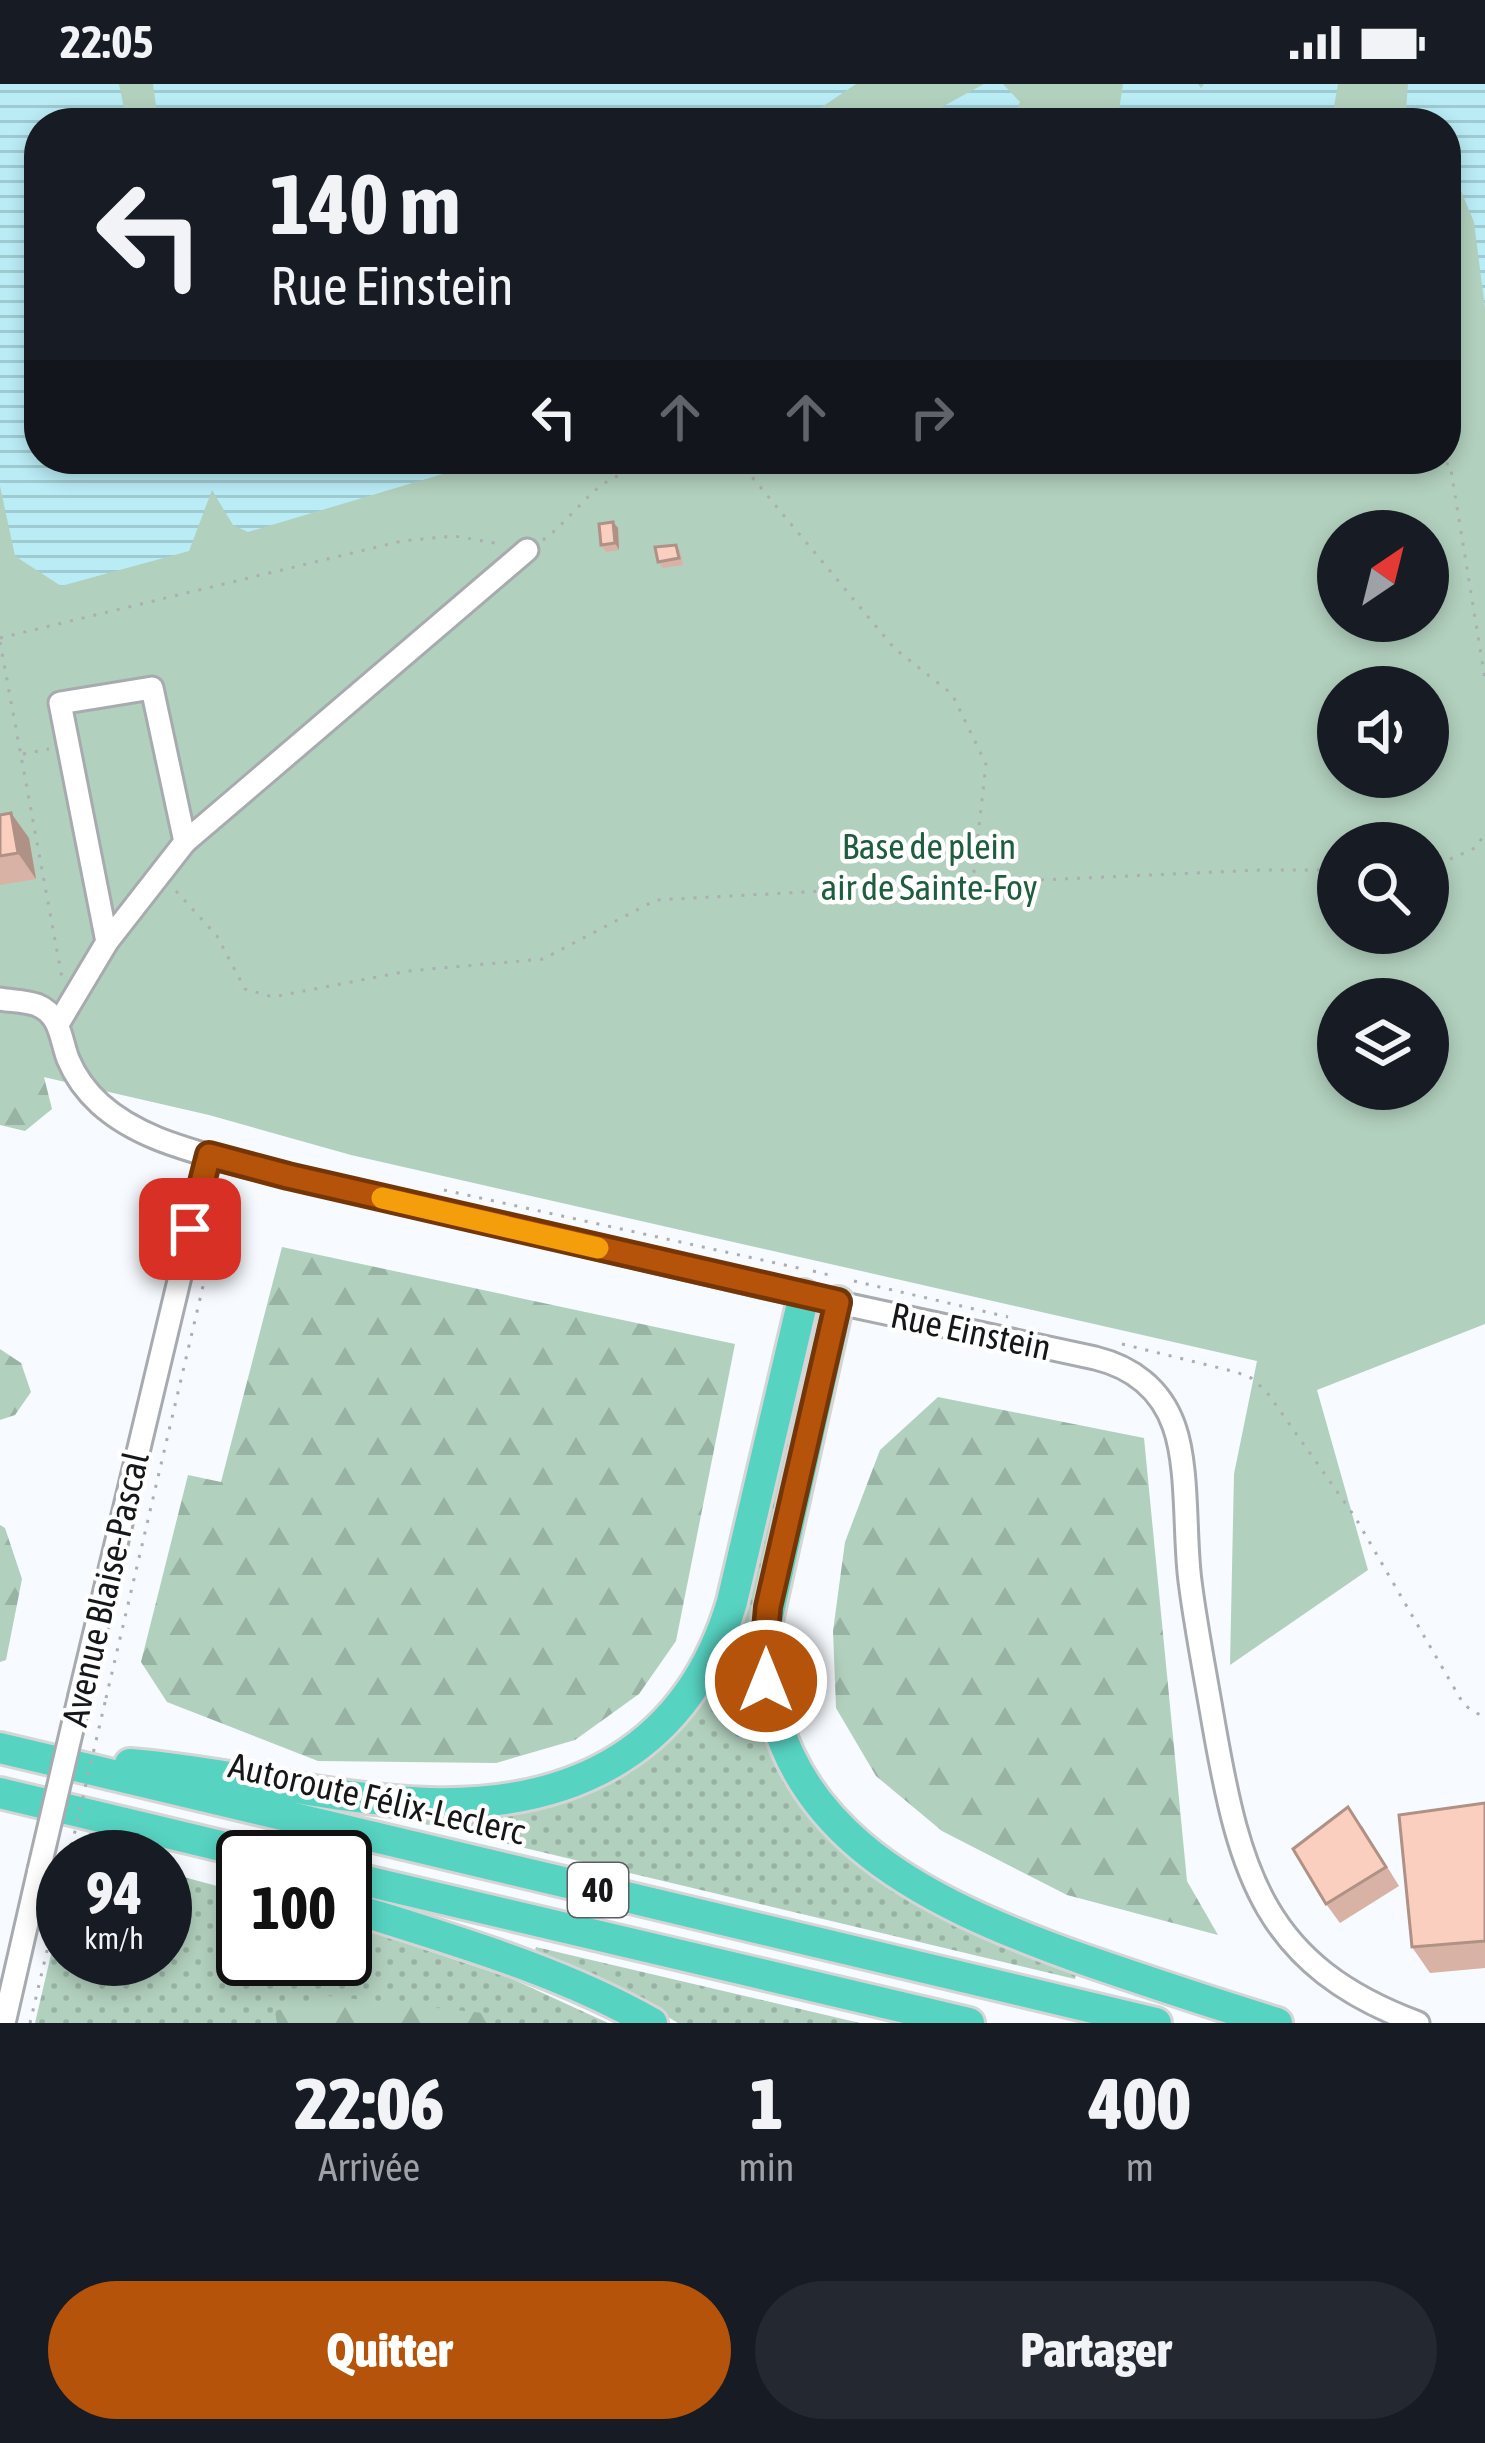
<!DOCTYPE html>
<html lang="fr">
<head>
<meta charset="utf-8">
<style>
  :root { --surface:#171b24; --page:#242831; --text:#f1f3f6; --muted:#9ea1a6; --accent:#b45309 }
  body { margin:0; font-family:"Asap Condensed",sans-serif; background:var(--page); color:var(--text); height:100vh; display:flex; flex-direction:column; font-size:45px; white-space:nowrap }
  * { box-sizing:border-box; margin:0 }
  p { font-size:39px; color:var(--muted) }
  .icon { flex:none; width:66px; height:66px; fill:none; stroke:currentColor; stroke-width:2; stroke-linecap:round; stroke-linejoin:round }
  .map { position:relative; height:1939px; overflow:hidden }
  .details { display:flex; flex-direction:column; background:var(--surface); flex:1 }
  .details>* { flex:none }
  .guide { position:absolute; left:24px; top:24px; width:1437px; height:366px; border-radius:48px; box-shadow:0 6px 18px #0003; background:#171b24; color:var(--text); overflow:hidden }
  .needle { width:78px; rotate:35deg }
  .fabs { position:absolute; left:1317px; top:426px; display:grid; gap:24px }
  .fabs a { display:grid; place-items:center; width:132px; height:132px; border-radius:50%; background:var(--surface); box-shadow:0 6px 18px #0003; font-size:60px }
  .speed { position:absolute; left:36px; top:1746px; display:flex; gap:24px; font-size:60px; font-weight:700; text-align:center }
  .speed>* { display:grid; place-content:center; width:156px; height:156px; border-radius:50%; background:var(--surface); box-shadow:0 6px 18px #0003; line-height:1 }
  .speed small { font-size:30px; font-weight:400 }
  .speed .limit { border:6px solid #111; border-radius:18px; background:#fff; color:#111 }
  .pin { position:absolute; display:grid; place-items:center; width:102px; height:102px; color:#fff; margin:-51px; border-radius:24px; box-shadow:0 6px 18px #0006 }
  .me { position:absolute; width:132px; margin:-66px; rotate:0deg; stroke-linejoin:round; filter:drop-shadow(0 0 9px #0008) }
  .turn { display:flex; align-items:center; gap:42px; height:252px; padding:0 48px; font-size:54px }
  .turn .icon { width:156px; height:156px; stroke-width:2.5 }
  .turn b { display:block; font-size:84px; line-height:102px }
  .lanes { display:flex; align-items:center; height:114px; padding:0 48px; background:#0003; justify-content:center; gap:60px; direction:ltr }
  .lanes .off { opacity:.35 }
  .eta { display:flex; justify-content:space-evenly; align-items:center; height:204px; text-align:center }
  .eta b { font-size:72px; font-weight:800; line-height:84px }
  .button { display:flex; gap:24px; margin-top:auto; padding:24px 48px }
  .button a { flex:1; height:138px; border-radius:72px; background:var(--accent); color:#fff; font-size:48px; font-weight:800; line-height:138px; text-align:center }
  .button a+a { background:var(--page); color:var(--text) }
  .status { display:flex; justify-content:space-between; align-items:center; height:84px; padding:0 60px; background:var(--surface); direction:ltr }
  .status svg { height:33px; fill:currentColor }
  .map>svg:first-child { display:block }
</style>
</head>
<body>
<div class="status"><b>22:05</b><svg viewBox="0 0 49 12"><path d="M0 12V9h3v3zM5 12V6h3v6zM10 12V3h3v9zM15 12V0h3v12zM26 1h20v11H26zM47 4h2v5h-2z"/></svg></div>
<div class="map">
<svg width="1485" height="1939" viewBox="0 0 1485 1939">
  <defs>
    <pattern id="grass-dots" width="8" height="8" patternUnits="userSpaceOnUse" patternTransform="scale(3)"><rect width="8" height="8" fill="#b2d0be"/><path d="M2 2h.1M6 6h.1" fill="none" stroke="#98b2a3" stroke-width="1.8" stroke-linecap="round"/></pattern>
    <pattern id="forest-firs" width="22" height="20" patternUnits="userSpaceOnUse" patternTransform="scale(3)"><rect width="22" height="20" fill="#b2d0be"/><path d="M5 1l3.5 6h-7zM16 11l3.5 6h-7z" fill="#98b2a3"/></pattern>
    <pattern id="water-rules" width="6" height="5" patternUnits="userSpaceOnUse" patternTransform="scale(3)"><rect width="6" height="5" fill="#baecf6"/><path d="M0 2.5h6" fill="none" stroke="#9fcad2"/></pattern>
  </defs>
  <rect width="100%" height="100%" fill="#f7fafe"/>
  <g fill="url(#grass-dots)">
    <path d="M791 1315 804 1318 752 1546C747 1629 772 1684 824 1745L1077 1886 1075 1895 416 1738V1729L467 1731 686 1635 721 1586 732 1563 744 1523Z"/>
    <polygon points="165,1788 243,1809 243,1875 345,1875 345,1839 510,1894 608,1939 35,1939 63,1819 63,1875 165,1875"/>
    <polygon points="536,1863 860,1939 678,1939 638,1915 533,1873"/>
  </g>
  <g fill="url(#forest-firs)">
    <polygon points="0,943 33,949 52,1025 25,1047 0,1041"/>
    <polygon points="282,1163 735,1260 676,1557 639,1610 575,1656 496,1679 318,1677 167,1618 141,1578 188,1391 221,1398"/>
    <polygon points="0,1265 21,1279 31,1308 15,1331 0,1336"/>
    <polygon points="938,1313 1144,1354 1187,1797 1218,1851 1067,1811 942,1747 876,1692 836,1624 833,1547 845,1458 880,1366"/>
    <polygon points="0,1441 5,1444 22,1495 6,1576 0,1578"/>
    <polygon points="328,1912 492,1930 494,1939 277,1939 275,1927"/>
  </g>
  <path fill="#b2d0be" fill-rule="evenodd" d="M0 0H1485V1240L1317 1306 1368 1486 1230 1581 1234 1390 1257 1277 351 1071 209 1031 0 983ZM39 39H1446V375H39ZM1338 447H1428V537H1338ZM1338 603H1428V693H1338ZM1338 759H1428V849H1338ZM1338 915H1428V1005H1338Z"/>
  <g fill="url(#water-rules)">
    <polygon points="0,0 119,0 127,39 39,39 39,375 493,375 248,448 233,441 212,406 189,467 61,502 15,472 0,402"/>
    <polygon points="153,0 856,0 798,39 155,39 158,36"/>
    <polygon points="984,0 1003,0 1020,18 1010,39 920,39 940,24"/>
    <polygon points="1123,0 1198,0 1201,4 1204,0 1338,0 1331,39 1117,39"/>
    <polygon points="1408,0 1485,0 1485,224 1474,138 1450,80 1446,78 1446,39 1405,39"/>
  </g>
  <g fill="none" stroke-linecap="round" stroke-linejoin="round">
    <defs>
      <g id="minor">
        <polyline points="185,758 527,466"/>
        <path d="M0 915C12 917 26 917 37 921 61 931 60 954 68 975 75 992 87 1008 100 1020 140 1056 195 1067 245 1082L765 1203 1095 1274C1132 1283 1161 1305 1174 1342 1189 1384 1184 1452 1190 1497 1196 1545 1206 1594 1214 1642 1240 1790 1264 1882 1418 1939"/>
        <polyline points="58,940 107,858 185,758 152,604 60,619 107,858"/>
        <polyline points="80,1611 209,1071"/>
        <polyline points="4,1939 39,1786"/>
      </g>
      <g id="highway">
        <path d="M838 1218 766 1541C756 1742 922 1818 1085 1876 1149 1898 1212 1919 1277 1939"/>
        <polyline points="0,1664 1156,1939"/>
        <path d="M130 1680C230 1688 329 1716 430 1719 577 1723 689 1663 732 1518L804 1211"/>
        <polyline points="0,1709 267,1773"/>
        <polyline points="345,1792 969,1939"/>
        <path d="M345 1822C449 1855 557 1885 652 1939"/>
      </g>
    </defs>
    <use href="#minor" stroke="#a7abaf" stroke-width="27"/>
    <use href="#highway" stroke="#d5d5d6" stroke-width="36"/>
    <g stroke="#acaeb2" stroke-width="3" stroke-dasharray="3 9" stroke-linecap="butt">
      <polyline points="737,375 894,564 952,610 986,680 973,796"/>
      <polyline points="1386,375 1450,380 1485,595"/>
      <path d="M543 456C566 440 587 409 608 397 629 384 659 380 683 375"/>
      <polyline points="0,554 402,457 454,452 501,460"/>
      <polyline points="0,558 62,894"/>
      <polyline points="23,670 49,665"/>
      <polyline points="1428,785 1475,764 1485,750"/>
      <polyline points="176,807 217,852 245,905 273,913 408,887 543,875 656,816 973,799 1261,786 1338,786"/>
      <polyline points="444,1106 803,1185"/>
      <polyline points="813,1187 833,1192"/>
      <polyline points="854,1197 1008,1233"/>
      <polyline points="1122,1260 1236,1288 1251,1294 1266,1307 1355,1433 1464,1621 1485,1634"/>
      <polyline points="106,1614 228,1096"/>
      <polyline points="30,1939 63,1799"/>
    </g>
    <use href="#minor" stroke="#fff" stroke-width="21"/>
    <use href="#highway" stroke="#57d3c2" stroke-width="30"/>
    <defs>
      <polyline id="minor-bridge" points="39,1786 80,1611"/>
    </defs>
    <use href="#minor-bridge" stroke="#a7abaf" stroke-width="27" stroke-linecap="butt"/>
    <polyline stroke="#acaeb2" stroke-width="3" stroke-dasharray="3 9" stroke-linecap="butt" points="69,1773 106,1614"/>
    <use href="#minor-bridge" stroke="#fff" stroke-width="21"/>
  </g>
  <g fill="#d7b2a5">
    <polygon points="613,438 618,444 619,466 606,468 601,461"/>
    <polygon points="676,461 680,467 683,481 663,484 658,478"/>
    <polygon points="0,731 29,754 36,795 0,801"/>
    <polygon points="1485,1719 1485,1884 1430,1889 1412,1863"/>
    <polygon points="1362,1742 1399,1802 1340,1839 1326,1820"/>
  </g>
  <g fill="#af9186">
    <polygon points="613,438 618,444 619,466 615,459"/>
    <polygon points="11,729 29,754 36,795 18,769"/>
  </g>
  <g fill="#facfc0" stroke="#af9186" stroke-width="3">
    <polygon points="613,438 615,459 601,461 599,440"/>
    <polygon points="676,461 679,474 658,478 655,463"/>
    <polygon points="11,729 18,769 0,772 0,731"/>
    <polygon points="1485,1719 1485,1857 1412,1863 1399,1731"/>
    <polygon points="1348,1723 1386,1783 1326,1820 1293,1765"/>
  </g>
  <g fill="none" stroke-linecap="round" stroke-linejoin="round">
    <defs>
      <polyline id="route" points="190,1145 209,1071 288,1092 838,1218 768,1523 765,1559 766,1597"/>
    </defs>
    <use href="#route" stroke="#753606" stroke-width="30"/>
    <use href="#route" stroke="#b45309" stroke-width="21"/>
    <polyline stroke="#f59e0b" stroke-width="21" points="382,1114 598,1164"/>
  </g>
  <g text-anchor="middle" stroke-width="9" stroke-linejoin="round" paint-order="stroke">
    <rect fill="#fff" stroke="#5c5d5e" stroke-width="3" x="568" y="1779" width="60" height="54" rx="9"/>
    <g font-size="33" font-weight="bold" fill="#161719">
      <text x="598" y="1818">40</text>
    </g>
    <g font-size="36" fill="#1e5e3f" stroke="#fff">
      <text x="929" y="775">Base de plein<tspan x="929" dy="41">air de Sainte-Foy</tspan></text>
    </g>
    <g font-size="36" fill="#161719" stroke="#fff">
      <text transform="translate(971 1247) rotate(12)" y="13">Rue Einstein</text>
      <text transform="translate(105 1505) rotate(-77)" y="13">Avenue Blaise-Pascal</text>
      <text transform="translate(377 1714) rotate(13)" y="13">Autoroute Félix-Leclerc</text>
    </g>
  </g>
</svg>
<div class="fabs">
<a><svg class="needle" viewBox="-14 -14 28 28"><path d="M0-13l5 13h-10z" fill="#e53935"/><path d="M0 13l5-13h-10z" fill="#9ea1a6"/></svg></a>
<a><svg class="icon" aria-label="sound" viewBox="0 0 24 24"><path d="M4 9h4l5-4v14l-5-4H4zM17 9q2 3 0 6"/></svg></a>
<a><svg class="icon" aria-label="search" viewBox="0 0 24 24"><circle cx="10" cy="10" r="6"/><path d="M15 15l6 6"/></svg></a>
<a><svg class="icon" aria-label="layers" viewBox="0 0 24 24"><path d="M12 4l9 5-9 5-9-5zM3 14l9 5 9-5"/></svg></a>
</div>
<div class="speed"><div>94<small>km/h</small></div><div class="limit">100</div></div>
<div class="pin" style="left:190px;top:1145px;background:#d93025"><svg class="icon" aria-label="arrive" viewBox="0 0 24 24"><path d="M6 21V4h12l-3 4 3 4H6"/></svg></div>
<svg class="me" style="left:766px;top:1597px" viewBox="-20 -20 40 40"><circle r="17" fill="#b45309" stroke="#fff" stroke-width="3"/><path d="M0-11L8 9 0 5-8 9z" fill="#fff"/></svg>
<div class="guide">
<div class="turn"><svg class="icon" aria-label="left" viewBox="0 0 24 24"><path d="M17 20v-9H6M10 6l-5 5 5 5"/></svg><div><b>140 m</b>Rue Einstein</div></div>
<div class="lanes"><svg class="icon" aria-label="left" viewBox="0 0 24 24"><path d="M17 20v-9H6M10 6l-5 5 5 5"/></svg><svg class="icon off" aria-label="ahead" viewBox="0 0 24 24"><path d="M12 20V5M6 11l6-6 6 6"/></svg><svg class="icon off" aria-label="ahead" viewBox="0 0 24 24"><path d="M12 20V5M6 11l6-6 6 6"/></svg><svg class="icon off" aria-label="right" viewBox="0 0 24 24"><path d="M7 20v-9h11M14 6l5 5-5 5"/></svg></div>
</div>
</div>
<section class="details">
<div class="eta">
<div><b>22:06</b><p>Arrivée</p></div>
<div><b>1</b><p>min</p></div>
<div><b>400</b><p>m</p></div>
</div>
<div class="button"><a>Quitter</a><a>Partager</a></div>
</section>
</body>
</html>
